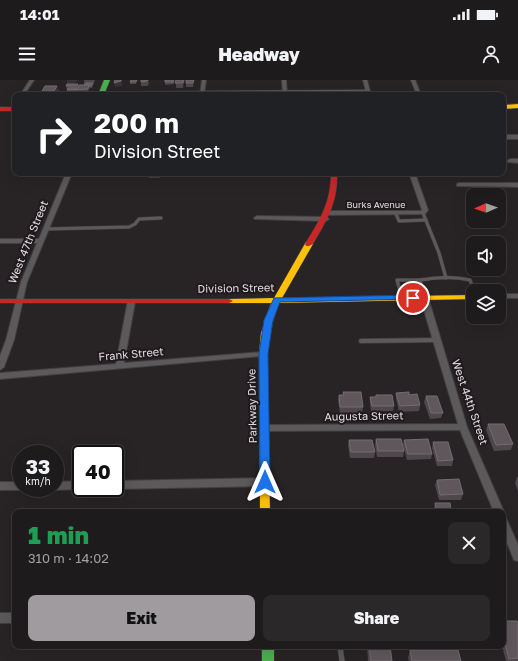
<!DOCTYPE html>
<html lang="en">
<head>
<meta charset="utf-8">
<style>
  :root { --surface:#1e1b1c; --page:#2b2829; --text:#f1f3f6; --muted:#a1a1a3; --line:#3c393b; --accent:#a09b9e }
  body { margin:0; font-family:"Golos Text",sans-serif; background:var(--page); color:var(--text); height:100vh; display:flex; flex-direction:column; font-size:15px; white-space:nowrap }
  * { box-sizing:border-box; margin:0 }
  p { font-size:13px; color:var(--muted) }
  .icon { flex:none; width:22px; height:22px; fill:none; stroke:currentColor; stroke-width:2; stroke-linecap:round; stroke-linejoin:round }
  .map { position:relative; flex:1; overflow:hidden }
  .drawer { position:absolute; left:12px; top:429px; width:494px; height:140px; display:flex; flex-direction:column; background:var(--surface); border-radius:8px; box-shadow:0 4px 16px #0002,0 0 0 1px var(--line) }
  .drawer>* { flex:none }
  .hud { position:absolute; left:12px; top:12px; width:494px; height:84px; border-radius:8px; box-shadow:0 4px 16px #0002,0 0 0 1px var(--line); background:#202124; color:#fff; overflow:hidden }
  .needle { width:26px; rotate:268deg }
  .buttons { position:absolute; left:466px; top:108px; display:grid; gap:8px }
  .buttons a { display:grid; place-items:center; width:40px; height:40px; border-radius:8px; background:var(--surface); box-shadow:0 4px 16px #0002,0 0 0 1px var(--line); font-size:20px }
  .speed { position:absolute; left:12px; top:365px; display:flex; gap:8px; font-size:20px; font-weight:700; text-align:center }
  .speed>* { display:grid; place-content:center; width:52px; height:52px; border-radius:50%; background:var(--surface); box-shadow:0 4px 16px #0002,0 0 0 1px var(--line); line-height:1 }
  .speed small { font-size:10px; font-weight:400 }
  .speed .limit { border:2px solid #111; border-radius:6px; background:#fff; color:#111 }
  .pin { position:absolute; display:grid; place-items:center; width:34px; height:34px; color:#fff; margin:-17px; border:2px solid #fff; border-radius:50%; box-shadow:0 1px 4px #0007 }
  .me { position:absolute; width:44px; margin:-22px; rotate:0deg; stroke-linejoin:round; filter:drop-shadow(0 0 3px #0008) }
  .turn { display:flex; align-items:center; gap:14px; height:84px; padding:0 16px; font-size:18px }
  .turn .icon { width:52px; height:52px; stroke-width:2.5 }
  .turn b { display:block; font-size:28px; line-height:34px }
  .round { display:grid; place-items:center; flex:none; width:42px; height:42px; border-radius:8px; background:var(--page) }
  .overview { display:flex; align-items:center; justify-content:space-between; height:68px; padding:0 16px }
  h1 { font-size:24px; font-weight:800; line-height:30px; color:#1e9e55 }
  .button { display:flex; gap:8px; margin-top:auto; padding:8px 16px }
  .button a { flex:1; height:46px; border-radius:8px; background:var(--accent); color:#111; font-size:16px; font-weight:800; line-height:46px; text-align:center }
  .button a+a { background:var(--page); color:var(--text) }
  .status { display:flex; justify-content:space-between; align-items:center; height:28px; padding:0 20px; background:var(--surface); direction:ltr }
  .status svg { height:11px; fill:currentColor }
  header { display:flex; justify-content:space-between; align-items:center; height:52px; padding:0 16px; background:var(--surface); font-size:18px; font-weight:800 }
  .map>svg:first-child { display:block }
</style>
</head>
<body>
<div class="status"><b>14:01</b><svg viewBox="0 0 49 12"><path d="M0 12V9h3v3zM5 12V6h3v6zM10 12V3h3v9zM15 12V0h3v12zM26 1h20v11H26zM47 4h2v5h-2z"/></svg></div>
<header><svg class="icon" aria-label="menu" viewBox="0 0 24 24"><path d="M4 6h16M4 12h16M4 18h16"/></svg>Headway<svg class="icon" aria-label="person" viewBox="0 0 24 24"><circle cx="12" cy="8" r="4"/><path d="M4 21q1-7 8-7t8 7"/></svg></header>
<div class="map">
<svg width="518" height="581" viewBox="0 0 518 581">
  <rect width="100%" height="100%" fill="#282426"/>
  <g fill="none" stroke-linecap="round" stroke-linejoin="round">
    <defs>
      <g id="lane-far3">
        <polyline points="102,13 368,11"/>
        <polyline points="142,93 150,96 159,96 159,93"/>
      </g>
      <g id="lane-far2">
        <polyline points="423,133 439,173 446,198"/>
        <polyline points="396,134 399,141 426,140"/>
        <polyline points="46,149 129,147 135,144 139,139 161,138"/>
        <path d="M424 217 420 200C437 197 453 196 470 200L474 211"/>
        <polyline points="402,218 397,200 420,200"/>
      </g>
      <polyline id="lane-far1" points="361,261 437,260"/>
      <polyline id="lane" points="340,566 342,581"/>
      <g id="street">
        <polygon points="30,0 34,0 24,15 20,15"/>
        <polygon points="202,0 206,0 204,15 200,15"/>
        <polygon points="282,0 286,0 287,15 283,15"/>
        <polygon points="363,0 367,0 371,15 367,15"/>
        <polygon points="411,0 415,0 421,15 417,15"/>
        <rect x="503" y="55" width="15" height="4"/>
        <polygon points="510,79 518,79 518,83 508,82 507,81"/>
        <polygon points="66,93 72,93 27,202 14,260 4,287 0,290 0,276 6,260 21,202 37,163 0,163 0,159 39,159"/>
        <polygon points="409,93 415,93 428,130 425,134 329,135 326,133 329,131 421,131 422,130"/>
        <polygon points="459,103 518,103 518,107 457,106 457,104"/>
        <polygon points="257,136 326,137 329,139 326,141 255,139 254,138"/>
        <rect x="499" y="214" width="19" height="4"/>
        <polygon points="421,215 427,215 428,217 467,347 504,432 503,434 503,432 494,432 460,350 264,351 261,350 260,348 261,346 264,345 458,344 420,217"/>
        <polygon points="128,220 131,220 135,222 124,283 263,272 267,274 263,276 0,299 0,293 116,284"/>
        <polygon points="265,398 268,399 270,402 268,405 265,406 115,409 113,408 115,408 115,401"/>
        <polygon points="81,401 81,408 83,408 81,409 55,410 51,408 55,408 55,402"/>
        <polygon points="0,402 21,402 21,408 25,408 21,410 0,410"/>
        <polygon points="503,437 506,438 518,465 518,481 514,480 503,453"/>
        <rect x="0" y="533" width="15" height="10"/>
      </g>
      <g id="fast">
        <polygon points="104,0 110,0 104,15 98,15"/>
        <rect x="262" y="566" width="12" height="15"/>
      </g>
      <g id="slow">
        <polygon points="518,24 518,28 503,29 503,25"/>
        <polygon points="306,162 309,162 313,164 282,218 473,215 473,219 279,223 269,253 267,274 270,432 260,432 259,274 261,253 271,223 229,223 225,221 229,219 274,218"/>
      </g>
      <g id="jam">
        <rect x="0" y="27" width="15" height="4"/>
        <path d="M331 93H337C338 122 327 140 313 164L309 166H306L305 164C320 140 331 122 331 93Z"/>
        <polygon points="0,219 229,219 233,221 229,223 0,223"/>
      </g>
    </defs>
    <use href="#lane-far3" stroke="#423f40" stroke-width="3.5"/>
    <use href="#lane-far2" stroke="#423f40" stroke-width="4"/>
    <use href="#lane-far1" stroke="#423f40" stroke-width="5.5"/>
    <use href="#lane" stroke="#423f40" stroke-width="6"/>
    <use href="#street" stroke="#423f40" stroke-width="2"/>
    <use href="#fast" stroke="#423f40" stroke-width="1"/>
    <use href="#slow" stroke="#423f40" stroke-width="1"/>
    <use href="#jam" stroke="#423f40" stroke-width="1"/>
    <use href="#lane-far3" stroke="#5c595b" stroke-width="2.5"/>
    <use href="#lane-far2" stroke="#5c595b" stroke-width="3"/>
    <use href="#lane-far1" stroke="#5c595b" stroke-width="4"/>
    <use href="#lane" stroke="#5c595b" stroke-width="5"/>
    <use href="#street" fill="#5c595b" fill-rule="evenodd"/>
    <use href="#fast" fill="#4caf50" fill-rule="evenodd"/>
    <use href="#slow" fill="#ffc107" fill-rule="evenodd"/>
    <use href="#jam" fill="#c62828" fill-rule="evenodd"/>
  </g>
  <g fill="#4f474c">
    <polygon points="84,0 95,0 92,8 90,8 88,13 43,15 42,11 57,6 58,11 56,14 67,14 67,9 66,6 78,4 78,8 84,5"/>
    <polygon points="137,0 136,4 130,4 130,2"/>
    <polygon points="174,0 174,4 165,5 165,2"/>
    <polygon points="176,0 184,0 183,8 176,8"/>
    <polygon points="194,0 193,7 186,7 186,3"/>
    <polygon points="141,2 149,2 148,6 141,6"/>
    <polygon points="343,312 363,327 362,333 340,333 338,320 339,315 343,315"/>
    <polygon points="396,313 409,315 420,325 419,331 399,332 396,318"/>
    <polygon points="376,315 394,326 393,331 371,331 370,323 370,317 376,317"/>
    <polygon points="426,316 443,333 441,338 430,339 424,322"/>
    <polygon points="488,344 513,364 511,370 494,371 486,350"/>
    <polygon points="376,359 404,371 403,377 377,377 375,365"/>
    <polygon points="349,360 375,372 374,378 350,378 348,366"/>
    <polygon points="404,360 432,374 431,379 407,380 403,365"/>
    <polygon points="433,362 453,380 452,386 437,386 432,368"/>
    <polygon points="517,397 518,397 518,411 515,403"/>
    <polygon points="437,400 463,414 461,420 439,420 435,405"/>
    <polygon points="435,423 451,429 473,432 434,432 434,429"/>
    <polygon points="503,541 518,543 518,581 506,581 502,566 503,566"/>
    <polygon points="367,566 390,566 392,581 368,581"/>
    <polygon points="410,570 461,581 409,581 408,578"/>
  </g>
  <g fill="#393236">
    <polygon points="67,0 78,0 76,2 67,4"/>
    <polygon points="121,0 122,0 122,6 115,7 114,3"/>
    <polygon points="89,5 90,9 88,13 88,9"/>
    <polygon points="57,6 58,11 55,15 54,11"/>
  </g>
  <g fill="#5f575c" stroke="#736c70">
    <polygon points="115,0 121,0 121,1 114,3"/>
    <polygon points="131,0 137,0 136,2 130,2"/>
    <polygon points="141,0 148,0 148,1 141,2"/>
    <polygon points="165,0 174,0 173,2 165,2"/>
    <polygon points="176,0 184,0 183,3 175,3"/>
    <polygon points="186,0 194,0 193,3 186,3"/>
    <polygon points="86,3 93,3 91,6 89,6 89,5 84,5"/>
    <polygon points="67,4 78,4 77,6 66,6"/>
    <polygon points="79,5 89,5 88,9 67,10 68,8 78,8"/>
    <polygon points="45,6 57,6 54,11 42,11"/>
    <polygon points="58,11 69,14 83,14 83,15 43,15 43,14 56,14"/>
    <polygon points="343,312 361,312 363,327 340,327 339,315 344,315"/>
    <polygon points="409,312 409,315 417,314 420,325 400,326 396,313"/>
    <polygon points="376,315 392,315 394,326 372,326 370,317 376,317"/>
    <polygon points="426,316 437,316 443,333 431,333"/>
    <polygon points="488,344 504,344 513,364 496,365"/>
    <polygon points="376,359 401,359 404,371 378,371"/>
    <polygon points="428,359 432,374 408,374 404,360"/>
    <polygon points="349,360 372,360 375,372 351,372"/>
    <polygon points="433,362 448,362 453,380 438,381"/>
    <polygon points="459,399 463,414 440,415 437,400"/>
    <polygon points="435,423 450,423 451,429 472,429 473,432 437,432"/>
    <polygon points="503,541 517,541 518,543 518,578 509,579 503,556"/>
    <polygon points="369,566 390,566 392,581 371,581"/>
    <polygon points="410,570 458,570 461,581 412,581"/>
  </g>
  <polygon fill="#1a73e8" stroke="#114b97" points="413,215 416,216 416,219 280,222 273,240 268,274 270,402 269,405 261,405 260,402 259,274 264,240 274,218"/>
  <g text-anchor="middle" stroke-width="4" stroke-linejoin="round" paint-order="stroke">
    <g font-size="9" fill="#e0dbde" stroke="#20191d">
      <text x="376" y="128">Burks Avenue</text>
    </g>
    <g font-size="11" fill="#e0dbde" stroke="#20191d">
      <text transform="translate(28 162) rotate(-68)" y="4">West 47th Street</text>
      <text transform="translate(236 208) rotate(-1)" y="4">Division Street</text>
      <text transform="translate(131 274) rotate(-5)" y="4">Frank Street</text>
      <text transform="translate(470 322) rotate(71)" y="4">West 44th Street</text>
      <text transform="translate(252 326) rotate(-91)" y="4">Parkway Drive</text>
      <text transform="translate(364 336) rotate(-1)" y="4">Augusta Street</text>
    </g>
  </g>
</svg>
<div class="buttons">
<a><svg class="needle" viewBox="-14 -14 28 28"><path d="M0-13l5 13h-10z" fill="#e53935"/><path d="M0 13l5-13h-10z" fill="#a1a1a3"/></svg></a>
<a><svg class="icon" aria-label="sound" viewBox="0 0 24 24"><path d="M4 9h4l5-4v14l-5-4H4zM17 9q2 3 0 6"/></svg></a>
<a><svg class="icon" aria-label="layers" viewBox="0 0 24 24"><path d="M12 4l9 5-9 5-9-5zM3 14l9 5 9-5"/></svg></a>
</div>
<div class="speed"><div>33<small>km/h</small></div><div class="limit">40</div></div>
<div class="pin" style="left:413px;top:218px;background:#d93025"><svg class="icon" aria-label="arrive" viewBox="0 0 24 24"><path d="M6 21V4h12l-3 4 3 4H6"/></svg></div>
<svg class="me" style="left:265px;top:402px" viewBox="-20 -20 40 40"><path d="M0-17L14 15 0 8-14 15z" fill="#1a73e8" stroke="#fff" stroke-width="4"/></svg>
<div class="hud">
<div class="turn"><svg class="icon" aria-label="right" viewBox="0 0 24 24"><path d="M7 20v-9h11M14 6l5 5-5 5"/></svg><div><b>200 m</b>Division Street</div></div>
</div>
<section class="drawer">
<div class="overview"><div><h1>1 min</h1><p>310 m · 14:02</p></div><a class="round"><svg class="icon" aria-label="close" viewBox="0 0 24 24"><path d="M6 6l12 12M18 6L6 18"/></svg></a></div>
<div class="button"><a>Exit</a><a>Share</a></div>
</section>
</div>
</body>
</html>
